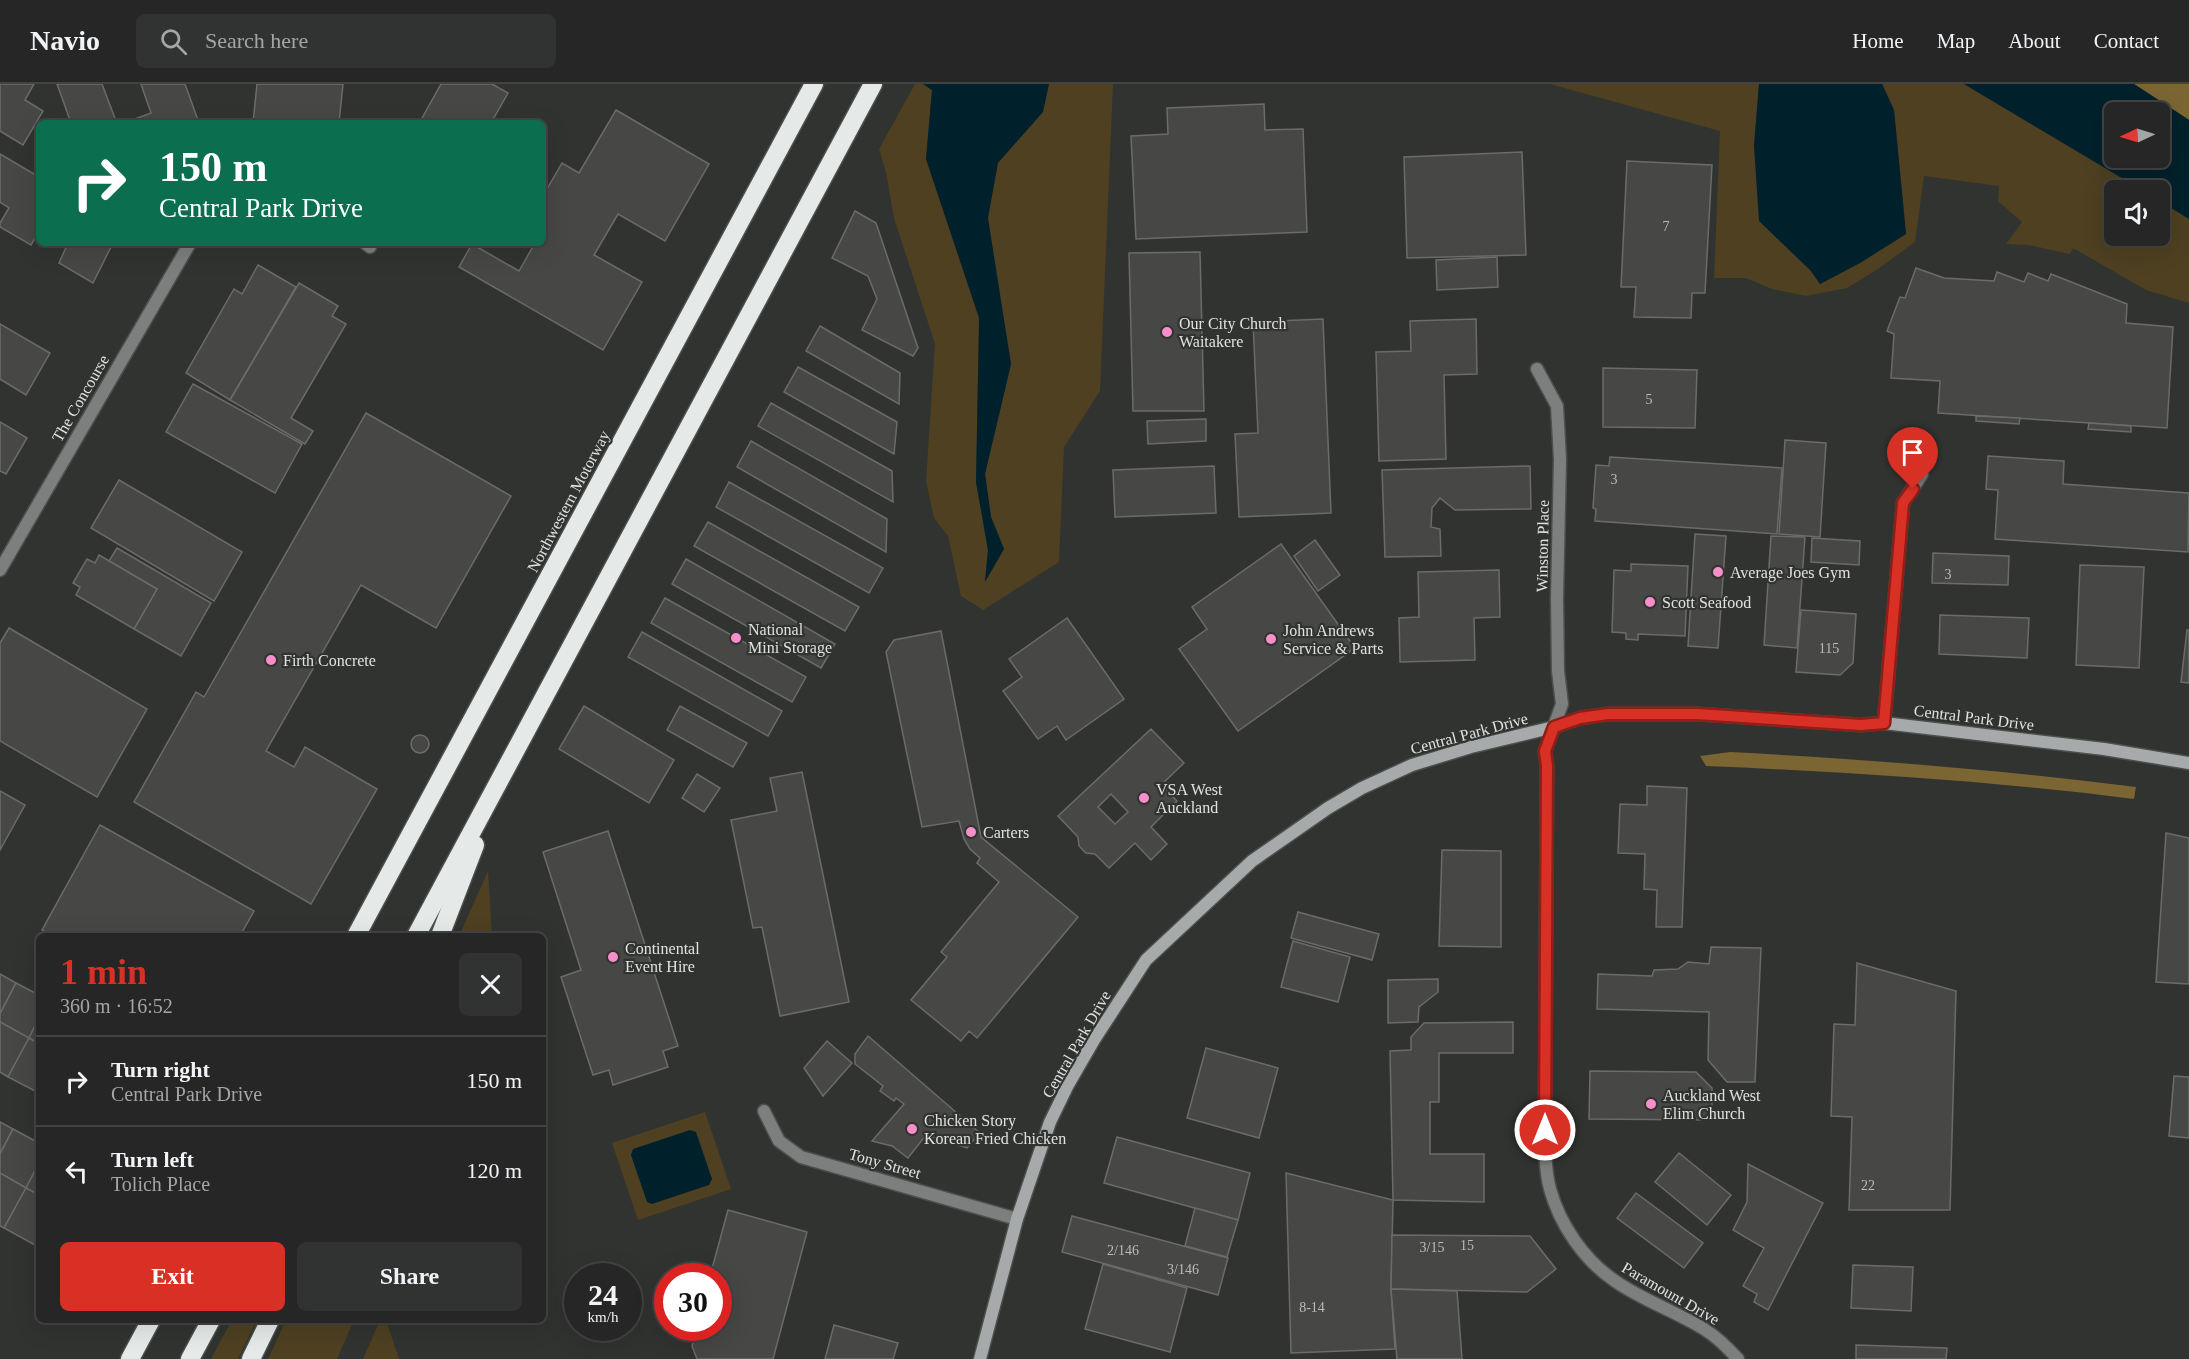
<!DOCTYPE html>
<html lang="en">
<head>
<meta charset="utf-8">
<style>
  :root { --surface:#252625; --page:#313232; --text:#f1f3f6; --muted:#a3a5a7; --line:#424342; --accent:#d93025 }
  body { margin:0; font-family:Georgia,serif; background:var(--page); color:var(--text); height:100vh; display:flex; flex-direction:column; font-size:22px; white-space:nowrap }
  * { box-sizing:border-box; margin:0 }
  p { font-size:20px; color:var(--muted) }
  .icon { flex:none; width:33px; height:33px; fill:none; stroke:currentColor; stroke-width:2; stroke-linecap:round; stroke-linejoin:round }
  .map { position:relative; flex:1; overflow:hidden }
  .drawer { position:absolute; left:36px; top:849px; width:510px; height:390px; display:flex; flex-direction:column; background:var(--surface); border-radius:9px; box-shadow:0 6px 24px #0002,0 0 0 2px var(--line) }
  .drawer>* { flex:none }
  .hud { position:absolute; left:36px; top:36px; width:510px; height:126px; border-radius:9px; box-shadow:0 6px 24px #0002,0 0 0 2px var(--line); background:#0b6e4f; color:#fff; overflow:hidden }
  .needle { width:39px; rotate:266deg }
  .tools { position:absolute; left:2104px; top:18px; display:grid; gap:12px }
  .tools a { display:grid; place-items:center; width:66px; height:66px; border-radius:9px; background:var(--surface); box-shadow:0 6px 24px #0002,0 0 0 2px var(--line); font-size:30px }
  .speed { position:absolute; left:564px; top:1179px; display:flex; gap:12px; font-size:30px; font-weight:700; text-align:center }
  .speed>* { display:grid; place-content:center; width:78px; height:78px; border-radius:50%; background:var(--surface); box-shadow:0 6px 24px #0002,0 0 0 2px var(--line); line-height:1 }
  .speed small { font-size:15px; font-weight:400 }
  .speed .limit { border:9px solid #d22; background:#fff; color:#111 }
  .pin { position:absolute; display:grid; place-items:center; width:51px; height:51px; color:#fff; margin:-62px -26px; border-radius:50% 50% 50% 0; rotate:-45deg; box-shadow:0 0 6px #0007 }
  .pin .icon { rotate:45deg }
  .me { position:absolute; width:66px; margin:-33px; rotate:0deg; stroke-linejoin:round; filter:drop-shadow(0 0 4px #0008) }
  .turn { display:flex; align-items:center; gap:21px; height:126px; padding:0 24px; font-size:27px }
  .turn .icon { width:78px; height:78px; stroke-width:2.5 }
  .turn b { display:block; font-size:42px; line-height:51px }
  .round { display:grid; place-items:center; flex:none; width:63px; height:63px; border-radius:9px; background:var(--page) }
  .overview { display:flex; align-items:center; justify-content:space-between; height:102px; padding:0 24px }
  h1 { font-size:36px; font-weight:700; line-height:45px; color:var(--accent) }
  .cta { display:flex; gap:12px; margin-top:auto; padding:12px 24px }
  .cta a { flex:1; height:69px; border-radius:9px; background:var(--accent); color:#fff; font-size:24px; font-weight:700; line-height:69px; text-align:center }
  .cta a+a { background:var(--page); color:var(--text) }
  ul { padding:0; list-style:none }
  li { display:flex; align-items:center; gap:18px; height:90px; padding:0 24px; border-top:2px solid var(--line) }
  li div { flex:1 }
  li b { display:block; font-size:22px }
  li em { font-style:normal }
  header { display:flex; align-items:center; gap:36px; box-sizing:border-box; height:84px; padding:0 30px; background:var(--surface); border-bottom:2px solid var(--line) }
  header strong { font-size:28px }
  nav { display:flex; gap:33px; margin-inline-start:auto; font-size:21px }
  .search { width:420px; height:54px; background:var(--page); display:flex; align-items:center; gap:15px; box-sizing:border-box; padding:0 21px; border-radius:9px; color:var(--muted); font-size:22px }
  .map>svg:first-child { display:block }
</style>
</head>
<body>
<header>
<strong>Navio</strong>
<div class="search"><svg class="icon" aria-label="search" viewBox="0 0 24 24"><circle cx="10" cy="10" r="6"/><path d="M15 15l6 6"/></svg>Search here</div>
<nav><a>Home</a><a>Map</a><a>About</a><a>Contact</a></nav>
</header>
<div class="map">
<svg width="2189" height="1275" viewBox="0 0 2189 1275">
  <rect width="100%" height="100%" fill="#313331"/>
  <g fill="#4e4021">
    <polygon points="915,0 923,0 932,6 926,75 980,234 976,398 988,466 985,496 1004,465 991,433 985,390 1011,280 964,0 1113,0 1100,307 1064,363 1059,478 983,526 961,512 948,452 934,434 926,397 935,260 894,134 886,88 879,65"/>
    <polygon points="1550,0 1759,0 1754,62 1811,187 1820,200 1860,179 1906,150 1894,26 1882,0 1964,0 2142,106 2115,106 2115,152 2160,152 2160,117 2189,135 2189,219 2146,206 2073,164 2070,170 2029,161 2006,160 2022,138 1998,117 1999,102 1924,92 1915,158 1878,185 1847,204 1806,212 1772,205 1746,194 1714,194 1720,47"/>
    <polygon points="488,787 492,852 459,852"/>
    <polygon points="705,1028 731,1105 638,1136 612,1059"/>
    <polygon points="232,1236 257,1236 238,1275 211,1275"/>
    <polygon points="286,1236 354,1236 337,1275 268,1275"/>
    <polygon points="380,1236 386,1236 399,1275 363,1275"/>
  </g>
  <g fill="#7a6533">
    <polygon points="2134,0 2189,0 2189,36"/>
    <path d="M1730 668C1866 675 2001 686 2136 703L2134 715C1992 697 1849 688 1706 682L1700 672Z"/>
  </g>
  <g fill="#00212b" fill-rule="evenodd">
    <polygon points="923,0 1049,0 1043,28 998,79 988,134 1011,280 985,390 991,433 1004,465 985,498 988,466 976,398 979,234 926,75 932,6"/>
    <polygon points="1759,0 1882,0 1894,26 1906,150 1860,179 1820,200 1811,187 1759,137 1754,62"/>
    <path d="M1964 0H2134L2189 36V135L2160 117V106H2142ZM2115 28H2160V74H2115Z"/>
    <polygon points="690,1046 696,1048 712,1095 709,1101 652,1120 647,1118 631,1071 633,1065"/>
  </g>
  <g fill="#474845" stroke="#6b6c69" stroke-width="1.5" fill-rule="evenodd">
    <polygon points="0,0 34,0 25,16 43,27 23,61 0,47"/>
    <polygon points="57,0 102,0 116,37 71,39"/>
    <polygon points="141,0 185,0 199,39 136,39 135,35 151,29"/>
    <polygon points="257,0 343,0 339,39 253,39"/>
    <polygon points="441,0 492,0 508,9 491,39 426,39 421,36"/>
    <polygon points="1264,20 1265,46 1303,45 1307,148 1136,155 1131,52 1168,50 1167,24"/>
    <polygon points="616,26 709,80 665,157 618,130 594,171 642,198 603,266 459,183 472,160 519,187 535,159 543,159 543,112 562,79 579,89"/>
    <polygon points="1522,68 1526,171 1407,174 1404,73"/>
    <polygon points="0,70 39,93 39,147 31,161 0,143 0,139 9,124 0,118"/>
    <polygon points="1627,77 1712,81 1705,209 1692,209 1691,234 1634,233 1636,203 1621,203"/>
    <polygon points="855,127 876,139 918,264 913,272 862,246 877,215 868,192 832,174"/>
    <polygon points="68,159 113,159 93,199 59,179"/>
    <polygon points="1200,168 1204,327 1133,327 1129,169"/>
    <polygon points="1497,173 1498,203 1437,206 1436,176"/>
    <polygon points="258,181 296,203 230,316 186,289 234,205 242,210"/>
    <polygon points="1916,184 1944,194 1994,197 1997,188 2024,198 2028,189 2048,197 2051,190 2127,220 2126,239 2173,243 2167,344 1938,329 1940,297 1891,294 1894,250 1887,247 1900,213 1905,214"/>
    <polygon points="299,199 338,222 332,232 346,240 291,334 313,347 305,360 230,316"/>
    <polygon points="1323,235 1331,429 1239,433 1235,350 1258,349 1253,238"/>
    <polygon points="1476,235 1477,290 1444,291 1446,375 1379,377 1376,268 1411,267 1410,237"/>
    <polygon points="0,240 50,269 26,311 0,295"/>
    <polygon points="820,242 900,289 899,320 806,267"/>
    <polygon points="798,283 897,338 894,370 784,308"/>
    <polygon points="1603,284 1697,286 1695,344 1603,343"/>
    <polygon points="193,300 302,360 275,409 166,348"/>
    <polygon points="771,319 892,387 893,418 758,342"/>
    <polygon points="366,329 511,412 436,544 361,501 266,667 294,683 305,663 377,705 311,820 134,718 196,608 204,613"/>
    <polygon points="1976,332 2020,334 2019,340 1976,337"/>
    <polygon points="1206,335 1206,357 1148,360 1147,337"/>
    <polygon points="0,338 27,354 6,390 0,387"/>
    <polygon points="2089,339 2131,342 2131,348 2088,345"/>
    <polygon points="1785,356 1826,359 1820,453 1779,450"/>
    <polygon points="751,357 887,435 886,468 737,383"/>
    <polygon points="1988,372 2064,377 2063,400 2189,409 2188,468 1995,455 1998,406 1986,405"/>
    <polygon points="1610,373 1782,384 1777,450 1595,437 1596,425 1593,424 1596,381 1609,382"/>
    <polygon points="1214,382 1216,429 1115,433 1113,386"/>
    <polygon points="1530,382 1531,425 1455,426 1440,414 1432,424 1431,443 1440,445 1441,472 1385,473 1382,386"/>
    <polygon points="119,396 242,468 214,517 91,444"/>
    <polygon points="729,398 883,484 869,509 716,423"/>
    <polygon points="708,438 859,523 845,547 694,462"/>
    <polygon points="1695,450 1726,452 1718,564 1688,562"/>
    <polygon points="1771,452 1805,453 1797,564 1764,561"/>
    <polygon points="1812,454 1860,457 1859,481 1811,478"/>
    <polygon points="1315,456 1340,491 1318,507 1294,472"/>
    <polygon points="1281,460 1355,564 1238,647 1179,565 1207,545 1192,523"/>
    <polygon points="117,464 211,519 181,572 134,545 157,505 109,477"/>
    <polygon points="1933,469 2009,472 2008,501 1932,499"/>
    <polygon points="99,471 157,505 134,545 76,511 80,503 73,499 87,475 95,479"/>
    <polygon points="686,475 835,560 821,584 672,500"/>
    <polygon points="1631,480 1688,482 1685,552 1638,550 1638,556 1626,555 1626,549 1612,548 1614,486 1631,487"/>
    <polygon points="2080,481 2144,483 2139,584 2076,581"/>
    <polygon points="1499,486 1500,533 1474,534 1475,576 1400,578 1399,534 1419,533 1418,488"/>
    <polygon points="665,514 806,593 792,618 651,539"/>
    <polygon points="1801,526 1856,530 1853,579 1840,591 1796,588"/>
    <polygon points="1940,531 2029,534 2027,574 1939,570"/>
    <polygon points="1067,534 1124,615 1066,656 1057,642 1038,655 1003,607 1022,593 1009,575"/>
    <polygon points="9,544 147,625 97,713 0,657 0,559"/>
    <polygon points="2187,546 2189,546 2189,599 2181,598"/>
    <polygon points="941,547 981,753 1078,833 977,954 969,947 961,957 911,916 947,873 941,868 999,798 977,779 980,774 970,765 964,755 959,737 922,743 886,568 894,556"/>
    <polygon points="642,548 782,627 768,652 628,573"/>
    <polygon points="584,622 674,676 649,719 559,665"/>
    <polygon points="680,622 747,659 733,683 667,646"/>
    <path d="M1151 645 1184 679 1161 701 1177 717 1151 743 1167 760 1151 776 1135 759 1109 784 1095 770 1086 769 1079 762 1078 753 1058 732ZM1111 710 1128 728 1115 740 1098 723Z"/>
    <circle cx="420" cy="660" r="9"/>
    <polygon points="802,688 849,918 780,932 762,843 753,844 731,736 777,727 770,694"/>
    <polygon points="697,690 720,704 704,728 682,714"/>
    <polygon points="1647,702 1687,704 1682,843 1656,843 1657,806 1644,805 1645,770 1618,769 1620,720 1647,721"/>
    <polygon points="0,707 25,721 0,766"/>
    <polygon points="100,741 254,827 240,852 114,852 111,850 110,852 52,852 42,846"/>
    <polygon points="608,747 678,962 663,967 668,983 613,1001 609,986 593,991 561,893 581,886 543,768"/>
    <polygon points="2166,749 2189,754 2189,900 2156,898"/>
    <polygon points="1442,766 1501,767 1501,863 1439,862"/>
    <polygon points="1298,828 1379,850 1372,876 1291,854"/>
    <polygon points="1293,857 1350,873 1338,918 1281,903"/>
    <polygon points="1711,863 1761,864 1755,998 1727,998 1708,976 1709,928 1597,925 1598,890 1652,892 1654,886 1678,885 1688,878 1709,880"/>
    <polygon points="1857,879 1956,907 1950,1126 1849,1126 1852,1033 1831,1032 1834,940 1855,941"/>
    <polygon points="0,890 16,899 0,930"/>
    <polygon points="1438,895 1438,908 1419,923 1418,938 1388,939 1388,896"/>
    <polygon points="16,899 39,911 39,934 29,954 0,938 0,930"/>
    <polygon points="39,934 39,960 29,954"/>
    <polygon points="0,938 29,954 8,993 0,988"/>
    <polygon points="1513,938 1513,969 1439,969 1439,1018 1430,1018 1430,1070 1484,1070 1484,1118 1393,1116 1390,967 1411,966 1411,953 1424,939"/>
    <polygon points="868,952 980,1049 967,1064 926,1051 908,1074 892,1062 872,1057 904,1020 896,1014 894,1017 880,1007 883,1002 855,980 855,970"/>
    <polygon points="29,954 39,960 39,1009 8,993"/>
    <polygon points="827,957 852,979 823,1012 804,984"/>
    <polygon points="1206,964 1278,984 1259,1054 1187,1034"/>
    <polygon points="1590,987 1696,988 1712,1004 1712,1036 1589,1035"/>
    <polygon points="2174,992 2189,993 2189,1054 2169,1052"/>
    <polygon points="0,1038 13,1045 0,1070"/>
    <polygon points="13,1045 39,1059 39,1079 26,1104 0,1089 0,1070"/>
    <polygon points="1117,1053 1250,1089 1238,1136 1104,1099"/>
    <polygon points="1679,1069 1731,1111 1707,1141 1655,1098"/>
    <polygon points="39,1079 39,1111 26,1104"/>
    <polygon points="1748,1080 1823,1119 1768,1226 1754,1218 1757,1210 1743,1202 1764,1164 1733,1146 1747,1118"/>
    <polygon points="0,1089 26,1104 4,1144 0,1142"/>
    <polygon points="1286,1089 1393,1116 1391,1205 1395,1265 1291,1269"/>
    <polygon points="26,1104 39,1111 39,1153 35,1161 4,1144"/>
    <polygon points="1636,1109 1703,1159 1684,1184 1617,1134"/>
    <polygon points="1195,1124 1238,1136 1227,1173 1185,1162"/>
    <polygon points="728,1126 807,1148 773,1275 697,1275 692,1262 697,1244 718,1244 718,1192 710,1192"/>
    <polygon points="1072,1132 1228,1174 1218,1211 1062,1168"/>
    <polygon points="1392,1151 1530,1152 1556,1185 1527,1208 1391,1205"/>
    <polygon points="1103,1180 1187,1204 1170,1268 1085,1245"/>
    <polygon points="1853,1181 1913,1183 1911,1227 1851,1224"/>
    <polygon points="1391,1205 1457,1207 1462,1275 1397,1275"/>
    <polygon points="834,1241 898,1259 893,1275 825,1275"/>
    <polygon points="1856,1261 1947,1264 1946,1275 1856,1275"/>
  </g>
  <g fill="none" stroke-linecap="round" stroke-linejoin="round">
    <defs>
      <g id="street">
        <polyline points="365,159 370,163"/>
        <path d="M1537 285 1557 322 1560 375 1557 514 1558 587 1562 620 1545 667 1547 682 1545 1045C1545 1065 1545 1086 1550 1105 1560 1141 1584 1176 1615 1197 1642 1216 1675 1227 1704 1245 1717 1253 1728 1264 1738 1275"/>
        <polyline points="0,486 190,159"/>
        <polyline points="1884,639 1903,419 1922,390"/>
        <polyline points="764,1027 779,1057 801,1073 1017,1135"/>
      </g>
      <polyline id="secondary" points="980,1275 1017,1135 1050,1038 1068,1001 1094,956 1146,876 1252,777 1328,724 1362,704 1412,681 1471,663 1554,643 1580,634 1608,630 1697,630 1861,641 1884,639 2104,665 2189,679"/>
      <g id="highway">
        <polyline points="356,852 814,0"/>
        <polyline points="416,852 873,0"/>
        <polyline points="440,852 475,761"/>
        <polyline points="130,1275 151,1236"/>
        <polyline points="190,1275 211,1236"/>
        <polyline points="251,1275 270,1236"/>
      </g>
    </defs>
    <use href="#street" stroke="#4d4f4d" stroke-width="15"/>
    <use href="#secondary" stroke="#4d4f4d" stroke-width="15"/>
    <use href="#highway" stroke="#4d4f4d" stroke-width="21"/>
    <use href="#street" stroke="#7d7f7f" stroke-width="12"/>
    <use href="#secondary" stroke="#a7aaaa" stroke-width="12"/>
    <use href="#highway" stroke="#e5eae9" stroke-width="18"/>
  </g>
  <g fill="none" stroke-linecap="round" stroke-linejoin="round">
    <defs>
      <polyline id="route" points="1545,1046 1547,682 1545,667 1554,643 1580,634 1608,630 1697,630 1861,641 1884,639 1903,419 1913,405"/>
    </defs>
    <use href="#route" stroke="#8d1f18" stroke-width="15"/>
    <use href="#route" stroke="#d93025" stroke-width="10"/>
  </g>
  <g fill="#f98fca" stroke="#313331" stroke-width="2">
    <circle cx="1167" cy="248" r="6"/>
    <circle cx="1718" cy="488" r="6"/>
    <circle cx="1650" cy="518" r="6"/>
    <circle cx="736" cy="554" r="6"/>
    <circle cx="1271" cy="555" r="6"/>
    <circle cx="271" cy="576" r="6"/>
    <circle cx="1144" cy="714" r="6"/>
    <circle cx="971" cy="748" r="6"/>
    <circle cx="613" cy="873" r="6"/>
    <circle cx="1651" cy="1020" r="6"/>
    <circle cx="912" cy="1045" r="6"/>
  </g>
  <g text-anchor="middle" stroke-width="4.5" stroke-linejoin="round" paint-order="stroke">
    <g font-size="14" fill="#babcba">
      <text x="1666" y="147">7</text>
      <text x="1649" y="320">5</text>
      <text x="1614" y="400">3</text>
      <text x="1948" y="495">3</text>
      <text x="1829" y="569">115</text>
      <text x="1868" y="1106">22</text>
      <text x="1467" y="1166">15</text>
      <text x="1432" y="1168">3/15</text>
      <text x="1123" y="1171">2/146</text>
      <text x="1183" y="1190">3/146</text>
      <text x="1312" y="1228">8-14</text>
    </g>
    <g font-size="16" fill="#e0e2e1" stroke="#313331" text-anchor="start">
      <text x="1179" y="245">Our City Church<tspan x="1179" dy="18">Waitakere</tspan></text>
      <text x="1730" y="494">Average Joes Gym</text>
      <text x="1662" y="524">Scott Seafood</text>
      <text x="748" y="551">National<tspan x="748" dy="18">Mini Storage</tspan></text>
      <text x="1283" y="552">John Andrews<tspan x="1283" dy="18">Service &amp; Parts</tspan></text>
      <text x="283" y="582">Firth Concrete</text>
      <text x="1156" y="711">VSA West<tspan x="1156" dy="18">Auckland</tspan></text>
      <text x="983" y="754">Carters</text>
      <text x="625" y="870">Continental<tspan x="625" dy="18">Event Hire</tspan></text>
      <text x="1663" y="1017">Auckland West<tspan x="1663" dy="18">Elim Church</tspan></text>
      <text x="924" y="1042">Chicken Story<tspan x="924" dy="18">Korean Fried Chicken</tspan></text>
    </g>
    <g font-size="16" fill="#e0e2e1" stroke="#313331">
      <text transform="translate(80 314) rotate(-60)" y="6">The Concourse</text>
      <text transform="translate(568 417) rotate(-62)" y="6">Northwestern Motorway</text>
      <text transform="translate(1542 462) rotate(-89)" y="6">Winston Place</text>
      <text transform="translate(1974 633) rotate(7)" y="6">Central Park Drive</text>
      <text transform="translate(1469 649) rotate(-15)" y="6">Central Park Drive</text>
      <text transform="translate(1076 960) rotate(-60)" y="6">Central Park Drive</text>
      <text transform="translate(885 1079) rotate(16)" y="6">Tony Street</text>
      <text transform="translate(1671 1209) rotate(30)" y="6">Paramount Drive</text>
    </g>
  </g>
</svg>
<div class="tools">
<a><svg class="needle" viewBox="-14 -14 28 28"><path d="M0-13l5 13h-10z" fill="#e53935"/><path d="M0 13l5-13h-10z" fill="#a3a5a7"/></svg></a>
<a><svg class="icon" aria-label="sound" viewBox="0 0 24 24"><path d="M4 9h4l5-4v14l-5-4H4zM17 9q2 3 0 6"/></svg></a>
</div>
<div class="speed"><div>24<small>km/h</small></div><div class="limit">30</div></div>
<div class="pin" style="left:1913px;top:405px;background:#d93025"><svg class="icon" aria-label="arrive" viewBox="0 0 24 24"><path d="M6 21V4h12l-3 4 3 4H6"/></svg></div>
<svg class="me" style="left:1545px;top:1046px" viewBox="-20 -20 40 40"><circle r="17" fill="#d93025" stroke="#fff" stroke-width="3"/><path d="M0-11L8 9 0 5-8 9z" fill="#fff"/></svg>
<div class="hud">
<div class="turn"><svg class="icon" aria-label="right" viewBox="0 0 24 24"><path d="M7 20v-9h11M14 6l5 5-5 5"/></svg><div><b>150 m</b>Central Park Drive</div></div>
</div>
<section class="drawer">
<div class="overview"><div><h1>1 min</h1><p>360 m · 16:52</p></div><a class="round"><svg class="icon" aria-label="close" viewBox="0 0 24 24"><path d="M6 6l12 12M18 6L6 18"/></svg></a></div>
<ul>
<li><svg class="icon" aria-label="right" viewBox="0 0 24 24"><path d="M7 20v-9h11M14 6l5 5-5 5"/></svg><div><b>Turn right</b><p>Central Park Drive</p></div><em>150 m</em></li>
<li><svg class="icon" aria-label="left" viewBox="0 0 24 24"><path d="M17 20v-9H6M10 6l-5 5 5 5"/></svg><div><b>Turn left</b><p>Tolich Place</p></div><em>120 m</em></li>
</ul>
<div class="cta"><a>Exit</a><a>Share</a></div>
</section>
</div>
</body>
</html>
